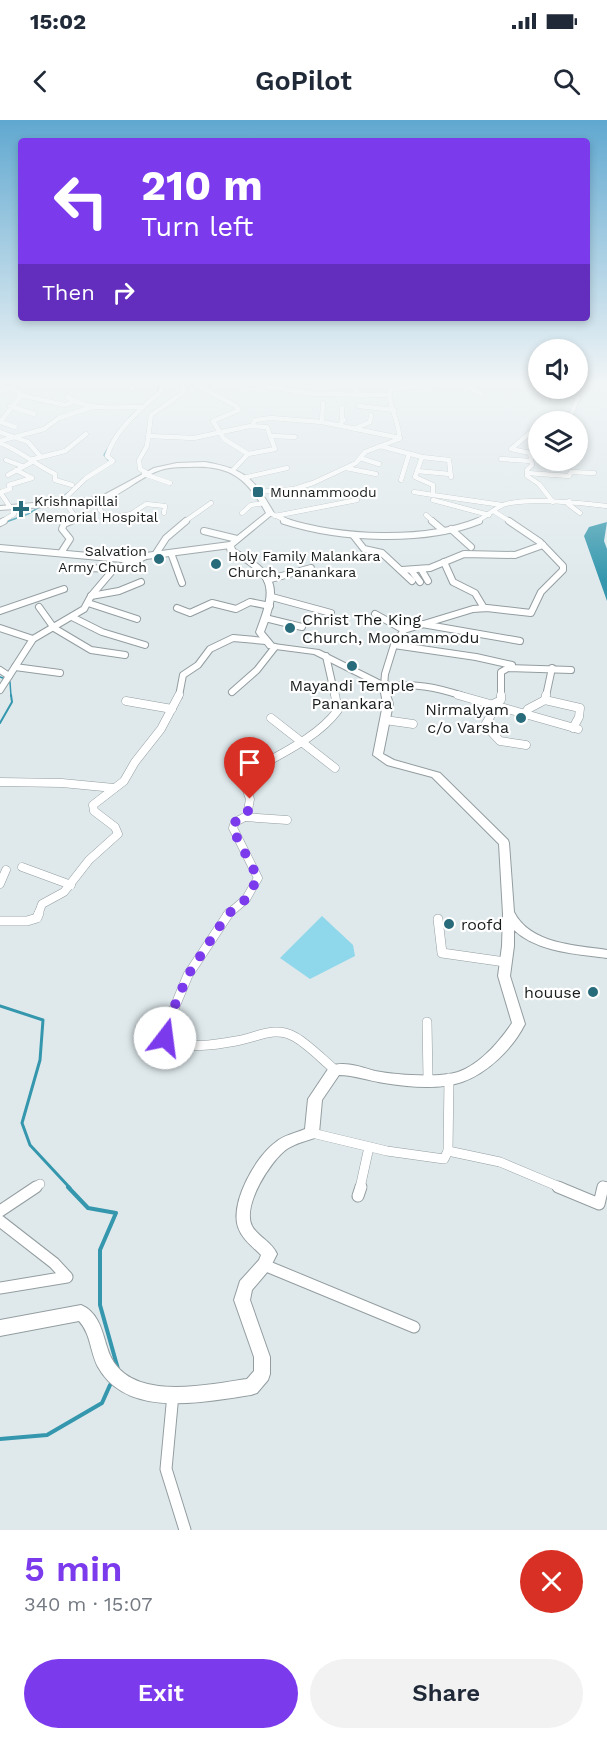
<!DOCTYPE html>
<html lang="en">
<head>
<meta charset="utf-8">
<style>
  :root { --surface:#fff; --page:#f2f2f3; --text:#1f2937; --muted:#747a83; --accent:#7c3aed }
  body { margin:0; font-family:"Work Sans",sans-serif; background:var(--page); color:var(--text); height:100vh; display:flex; flex-direction:column; font-size:22px; white-space:nowrap }
  * { box-sizing:border-box; margin:0 }
  p { font-size:20px; color:var(--muted) }
  .icon { flex:none; width:33px; height:33px; fill:none; stroke:currentColor; stroke-width:2; stroke-linecap:round; stroke-linejoin:round }
  .map { position:relative; height:1410px; overflow:hidden }
  .details { display:flex; flex-direction:column; background:var(--surface); flex:1 }
  .details>* { flex:none }
  .banner { position:absolute; left:18px; top:18px; width:572px; height:183px; border-radius:6px; box-shadow:0 3px 9px #0003; background:#7c3aed; color:#fff; overflow:hidden }
  .controls { position:absolute; left:528px; top:219px; display:grid; gap:12px }
  .controls a { display:grid; place-items:center; width:60px; height:60px; border-radius:50%; background:var(--surface); box-shadow:0 3px 9px #0003; font-size:30px }
  .pin { position:absolute; display:grid; place-items:center; width:51px; height:51px; color:#fff; margin:-62px -26px; border-radius:50% 50% 50% 0; rotate:-45deg; box-shadow:0 0 6px #0007 }
  .pin .icon { rotate:45deg }
  .me { position:absolute; width:66px; margin:-33px; rotate:15deg; stroke-linejoin:round; filter:drop-shadow(0 0 4px #0008) }
  .turn { display:flex; align-items:center; gap:21px; height:126px; padding:0 24px; font-size:27px }
  .turn .icon { width:78px; height:78px; stroke-width:2.5 }
  .turn b { display:block; font-size:42px; line-height:51px }
  .then { display:flex; align-items:center; height:57px; padding:0 24px; background:#0003; gap:12px; font-size:22px }
  .round { display:grid; place-items:center; flex:none; width:63px; height:63px; border-radius:32px; background:var(--page) }
  .headline { display:flex; align-items:center; justify-content:space-between; height:102px; padding:0 24px }
  h1 { font-size:36px; font-weight:600; line-height:45px; color:var(--accent) }
  .action { display:flex; gap:12px; margin-top:auto; padding:12px 24px }
  .action a { flex:1; height:69px; border-radius:36px; background:var(--accent); color:#fff; font-size:24px; font-weight:600; line-height:69px; text-align:center }
  .action a+a { background:var(--page); color:var(--text) }
  .status { display:flex; justify-content:space-between; align-items:center; height:42px; padding:0 30px; background:var(--surface); direction:ltr }
  .status svg { height:16px; fill:currentColor }
  header { display:flex; justify-content:space-between; align-items:center; height:78px; padding:0 24px; background:var(--surface); font-size:27px; font-weight:600 }
  .map>svg:first-child { display:block }
</style>
</head>
<body>
<div class="status"><b>15:02</b><svg viewBox="0 0 49 12"><path d="M0 12V9h3v3zM5 12V6h3v6zM10 12V3h3v9zM15 12V0h3v12zM26 1h20v11H26zM47 4h2v5h-2z"/></svg></div>
<header><svg class="icon" aria-label="back" viewBox="0 0 24 24"><path d="M15 5l-7 7 7 7"/></svg>GoPilot<svg class="icon" aria-label="search" viewBox="0 0 24 24"><circle cx="10" cy="10" r="6"/><path d="M15 15l6 6"/></svg></header>
<div class="map">
<svg width="607" height="1410" viewBox="0 0 607 1410">
  <rect width="100%" height="100%" fill="#dfe9ec"/>
  <polygon fill="#8fd7ea" points="322,796 353,825 355,836 310,859 280,838"/>
  <polygon fill="#3497ad" points="607,402 604,421 607,429 607,481 584,416 589,407"/>
  <g fill="none" stroke-linecap="round" stroke-linejoin="round">
    <g stroke="#3497ad" stroke-width="1.5">
      <polyline points="129,298 158,271 159,265 163,262"/>
      <polyline points="108,328 104,335 108,340"/>
      <polyline points="58,380 69,372"/>
      <polyline points="6,402 28,394 41,386"/>
      <polyline points="0,557 3,558"/>
      <polyline points="10,562 11,576"/>
    </g>
    <polyline stroke="#3497ad" stroke-width="2" points="0,603 12,582 11,575"/>
    <polyline stroke="#3497ad" stroke-width="3" points="0,886 43,900 40,940 22,1003 30,1025 70,1068"/>
    <g stroke="#3497ad" stroke-width="4">
      <polyline points="68,1067 88,1088 116,1093 100,1130 100,1185 118,1249"/>
      <polyline points="0,1319 47,1315 102,1283 110,1265"/>
    </g>
    <defs>
      <g id="street-far4">
        <polyline points="129,262 133,269"/>
        <polyline points="240,262 314,274 389,275"/>
        <polyline points="347,262 363,276"/>
        <polyline points="461,264 482,274"/>
        <polyline points="196,265 236,286 239,290 213,301 224,319 248,334"/>
        <polyline points="0,272 10,268"/>
        <polyline points="20,275 65,285 73,282"/>
        <path d="M67 277C89 291 115 287 140 287"/>
        <polyline points="323,283 322,302 400,318"/>
        <polyline points="10,286 34,294"/>
        <polyline points="359,286 394,290"/>
        <polyline points="0,302 20,277 19,272 10,268 20,262"/>
        <polyline points="0,302 15,307"/>
        <polyline points="568,302 578,278"/>
        <polyline points="340,304 344,300 342,299 342,288"/>
        <polyline points="252,306 255,300 271,298 322,302"/>
        <polyline points="356,308 370,302 371,295"/>
        <polyline points="0,312 28,322 40,336"/>
        <polyline points="148,316 194,318 250,306 267,307 275,329 248,334 233,350"/>
        <polyline points="272,316 295,317"/>
        <polyline points="0,321 44,309 59,298 95,286"/>
        <path d="M0 323C20 330 35 345 55 354V360L72 365"/>
        <polyline points="380,326 422,337 449,340 451,357"/>
        <polyline points="530,333 511,329 531,312 538,312"/>
        <polyline points="538,334 530,333 532,345 527,350 527,356 539,364 553,382"/>
        <polyline points="422,337 415,357 433,365 433,375 502,385"/>
        <polyline points="360,338 379,344"/>
        <polyline points="501,339 531,341"/>
        <polyline points="6,340 22,346"/>
        <polyline points="30,340 65,331 86,314"/>
        <polyline points="346,348 376,354"/>
        <polyline points="417,351 450,354"/>
        <polyline points="147,353 140,349 139,340 147,326 151,295 184,272 182,262"/>
        <polyline points="527,353 569,356 571,352 594,353"/>
        <polyline points="144,354 170,363"/>
        <polyline points="8,355 32,342"/>
        <polyline points="243,358 287,348"/>
        <polyline points="401,360 409,334"/>
        <polyline points="0,372 10,387"/>
        <polyline points="1,372 10,369 9,365 32,358 16,350"/>
        <path d="M258 372 294 369 313 363 356 343 365 332 399 319C401 302 386 285 391 269L465 262"/>
        <polyline points="414,372 433,375"/>
        <polyline points="102,379 100,390 108,398 131,394 146,384 165,386 164,393"/>
        <polyline points="433,380 489,395"/>
        <polyline points="569,381 568,384 580,393"/>
        <polyline points="65,382 76,398 68,402"/>
        <path d="M60 383 86 358 113 341 107 336C115 309 141 289 161 271L162 265 179 262"/>
        <polyline points="495,392 511,402"/>
        <polyline points="242,393 251,385 265,383"/>
        <polyline points="270,393 289,402"/>
        <polyline points="426,395 434,402"/>
        <polyline points="275,396 357,380"/>
        <polyline points="1,402 14,394 13,387"/>
        <polyline points="184,402 211,383"/>
        <path d="M475 402C485 398 493 389 503 385 524 377 584 383 607 386"/>
      </g>
      <g id="street-far3">
        <path d="M284 401C340 419 424 423 479 401"/>
        <polyline points="432,401 444,411"/>
        <polyline points="0,403 4,401"/>
        <polyline points="451,409 471,427"/>
        <polyline points="204,411 237,419"/>
        <polyline points="353,415 364,429 382,433 412,461"/>
        <polyline points="0,428 133,440"/>
        <polyline points="61,433 70,419 62,409 64,404 71,401"/>
        <polyline points="171,433 182,463"/>
        <polyline points="155,435 166,418 186,401"/>
        <polyline points="444,442 453,462 475,473 484,488"/>
        <polyline points="88,448 115,449"/>
        <polyline points="421,449 428,461"/>
        <polyline points="402,450 430,448 464,434 515,435 543,425"/>
        <polyline points="411,450 420,462"/>
        <polyline points="267,460 311,448"/>
        <polyline points="91,476 119,471 141,462"/>
        <polyline points="272,477 331,493"/>
        <polyline points="88,483 137,499"/>
        <polyline points="39,487 54,508 91,530 125,535"/>
        <polyline points="177,488 190,493 212,483 236,489 250,482 270,486"/>
        <polyline points="0,491 64,469"/>
        <polyline points="375,494 404,510"/>
        <polyline points="72,497 102,512 145,525"/>
        <polyline points="265,498 302,507"/>
        <polyline points="422,504 520,521"/>
        <polyline points="0,508 33,519"/>
        <polyline points="394,525 476,537 512,545"/>
        <polyline points="326,536 335,576"/>
        <polyline points="15,547 60,553"/>
        <polyline points="0,550 9,556"/>
        <polyline points="0,570 33,519 84,489 91,476 113,450 146,436 230,425"/>
        <polyline points="232,572 257,550 275,527"/>
        <polyline points="179,576 183,555 198,545 210,529 233,518 266,521"/>
        <path d="M463 576C432 566 417 564 384 566L385 554 394 525 404 510 473 489 487 488 531 493 541 472 563 450V446L540 422 509 401"/>
        <polyline points="501,576 501,552 508,548 571,550"/>
        <polyline points="546,576 552,548"/>
      </g>
      <g id="street-far2">
        <polyline points="458,575 578,609"/>
        <polyline points="545,580 546,575"/>
        <polyline points="126,581 172,589"/>
        <polyline points="491,585 501,580 501,575"/>
        <polyline points="496,587 485,605 500,621 526,625"/>
        <polyline points="524,595 528,589 545,580 580,588 579,597 573,608"/>
        <polyline points="271,598 335,648"/>
        <polyline points="385,600 413,604"/>
        <polyline points="1,662 62,663 114,668"/>
        <polyline points="245,697 287,700"/>
        <polyline points="22,747 71,765"/>
        <polyline points="0,764 6,750"/>
        <polyline points="38,795 42,784 64,772 89,740 118,714 115,707 94,691 93,685 124,661 135,642 161,609 179,575"/>
        <path d="M227 795 246 779 258 758 233 708 235 702 247 696 250 679 242 656C273 637 316 620 338 590L335 575"/>
      </g>
      <g id="street-far1">
        <path d="M229 793 188 855 164 913 167 921C189 929 214 925 236 921 256 918 275 905 295 917 309 925 322 939 335 950"/>
        <polyline points="438,799 442,833 505,842"/>
        <polyline points="0,801 27,801 37,798 39,793"/>
        <polyline points="427,902 428,959"/>
        <polyline points="312,1013 387,1031 444,1039 448,1031 449,958"/>
        <polyline points="448,1031 500,1042 562,1068"/>
        <polyline points="34,1068 40,1064"/>
        <polyline points="360,1068 369,1027"/>
        <polyline points="603,1068 603,1066 607,1067"/>
      </g>
      <g id="street">
        <polyline points="558,1067 599,1084 603,1067"/>
        <polyline points="358,1076 361,1067"/>
        <polyline points="0,1091 36,1067"/>
        <polyline points="0,1101 54,1143 67,1157 0,1168"/>
        <polyline points="264,1145 414,1207"/>
        <polyline points="173,1274 166,1349 185,1410"/>
      </g>
      <path id="secondary" d="M205 342C245 349 254 358 274 393L234 426 235 429C278 454 282 466 264 512L274 524 319 530 387 564 393 584 383 634 394 640 440 653 508 720 509 723 514 792C530 824 575 825 607 830V838C577 834 537 832 514 810V826L510 856 525 904C513 928 488 953 462 962 439 970 408 967 384 963 369 961 354 955 339 955L322 980 319 1013 317 1017C307 1021 296 1023 287 1029 270 1041 242 1086 252 1106 258 1117 271 1121 277 1134L269 1150 252 1170 250 1180 270 1237V1254L268 1260 257 1273 251 1275C203 1282 127 1299 98 1247 90 1232 91 1214 79 1201L0 1216V1200L81 1185C98 1192 102 1210 107 1227 123 1284 203 1265 247 1259L254 1251V1237L234 1180 240 1161 259 1140 261 1135C252 1126 242 1119 238 1107 230 1082 256 1036 276 1022 284 1015 296 1013 305 1009L308 979 330 946C346 941 360 947 375 951 395 955 440 958 458 952 480 944 499 922 512 903L498 856 502 826 503 794 499 724 432 657 387 645 373 635 383 584 380 567 314 534 268 528 257 514 256 512C274 465 272 457 228 432L226 425 266 393C247 358 230 345 190 347 179 347 167 347 158 351 140 357 118 378 101 381 69 387 33 387 0 390V386L100 377 154 348 177 343Z"/>
    </defs>
    <use href="#street-far4" stroke="#939da0" stroke-width="5"/>
    <use href="#street-far3" stroke="#939da0" stroke-width="8"/>
    <use href="#street-far2" stroke="#939da0" stroke-width="9"/>
    <use href="#street-far1" stroke="#939da0" stroke-width="10"/>
    <use href="#street" stroke="#939da0" stroke-width="13"/>
    <use href="#secondary" stroke="#939da0" stroke-width="2"/>
    <use href="#street-far4" stroke="#fff" stroke-width="4.5"/>
    <use href="#street-far3" stroke="#fff" stroke-width="6"/>
    <use href="#street-far2" stroke="#fff" stroke-width="8"/>
    <use href="#street-far1" stroke="#fff" stroke-width="9"/>
    <use href="#street" stroke="#fff" stroke-width="11"/>
    <use href="#secondary" fill="#fff" fill-rule="evenodd"/>
  </g>
  <linearGradient id="sky" x2="0" y2="1"><stop stop-color="#60a8d0"/><stop offset="0.57" stop-color="#f1f5f6"/><stop offset="1" stop-color="#f1f5f6" stop-opacity="0"/></linearGradient>
  <rect width="607" height="460" fill="url(#sky)"/>
  <g fill="none" stroke-linecap="round" stroke-linejoin="round">
    <polyline stroke="#7c3aed" stroke-width="10" stroke-dasharray="0 18" points="165,918 165,908 188,855 227,795 246,779 258,758 232,708 235,702 247,696 250,679"/>
  </g>
  <g fill="#286c7c" stroke="#fff" stroke-width="2">
    <rect x="252" y="366" width="12" height="12" rx="3"/>
    <path d="M18 380h6v6h6v6h-6v6h-6v-6h-6v-6h6z"/>
    <circle cx="159" cy="439" r="6"/>
    <circle cx="216" cy="444" r="6"/>
    <circle cx="290" cy="508" r="6"/>
    <circle cx="352" cy="546" r="6"/>
    <circle cx="521" cy="598" r="6"/>
    <circle cx="449" cy="804" r="6"/>
    <circle cx="593" cy="872" r="6"/>
  </g>
  <g text-anchor="middle" stroke-width="4.5" stroke-linejoin="round" paint-order="stroke">
    <g font-size="14" fill="#181c1d" stroke="#fff" text-anchor="start">
      <text x="270" y="377">Munnammoodu</text>
      <text x="34" y="386">Krishnapillai<tspan x="34" dy="16">Memorial Hospital</tspan></text>
      <text x="147" y="436" text-anchor="end">Salvation<tspan x="147" dy="16">Army Church</tspan></text>
      <text x="228" y="441">Holy Family Malankara<tspan x="228" dy="16">Church, Panankara</tspan></text>
    </g>
    <g font-size="16" fill="#181c1d" stroke="#fff" text-anchor="start">
      <text x="302" y="505">Christ The King<tspan x="302" dy="18">Church, Moonammodu</tspan></text>
      <text x="352" y="571" text-anchor="middle">Mayandi Temple<tspan x="352" dy="18">Panankara</tspan></text>
      <text x="509" y="595" text-anchor="end">Nirmalyam<tspan x="509" dy="18">c/o Varsha</tspan></text>
      <text x="461" y="810">roofd</text>
      <text x="581" y="878" text-anchor="end">houuse</text>
    </g>
  </g>
</svg>
<div class="controls">
<a><svg class="icon" aria-label="sound" viewBox="0 0 24 24"><path d="M4 9h4l5-4v14l-5-4H4zM17 9q2 3 0 6"/></svg></a>
<a><svg class="icon" aria-label="layers" viewBox="0 0 24 24"><path d="M12 4l9 5-9 5-9-5zM3 14l9 5 9-5"/></svg></a>
</div>
<div class="pin" style="left:250px;top:679px;background:#d93025"><svg class="icon" aria-label="arrive" viewBox="0 0 24 24"><path d="M6 21V4h12l-3 4 3 4H6"/></svg></div>
<svg class="me" style="left:165px;top:918px" viewBox="-20 -20 40 40"><circle r="19" fill="#fff"/><path d="M0-13L10 11 0 6-10 11z" fill="#7c3aed"/></svg>
<div class="banner">
<div class="turn"><svg class="icon" aria-label="left" viewBox="0 0 24 24"><path d="M17 20v-9H6M10 6l-5 5 5 5"/></svg><div><b>210 m</b>Turn left</div></div>
<div class="then">Then<svg class="icon" aria-label="right" viewBox="0 0 24 24"><path d="M7 20v-9h11M14 6l5 5-5 5"/></svg></div>
</div>
</div>
<section class="details">
<div class="headline"><div><h1>5 min</h1><p>340 m · 15:07</p></div><a class="round" style="background:#d93025;color:#fff"><svg class="icon" aria-label="close" viewBox="0 0 24 24"><path d="M6 6l12 12M18 6L6 18"/></svg></a></div>
<div class="action"><a>Exit</a><a>Share</a></div>
</section>
</body>
</html>
